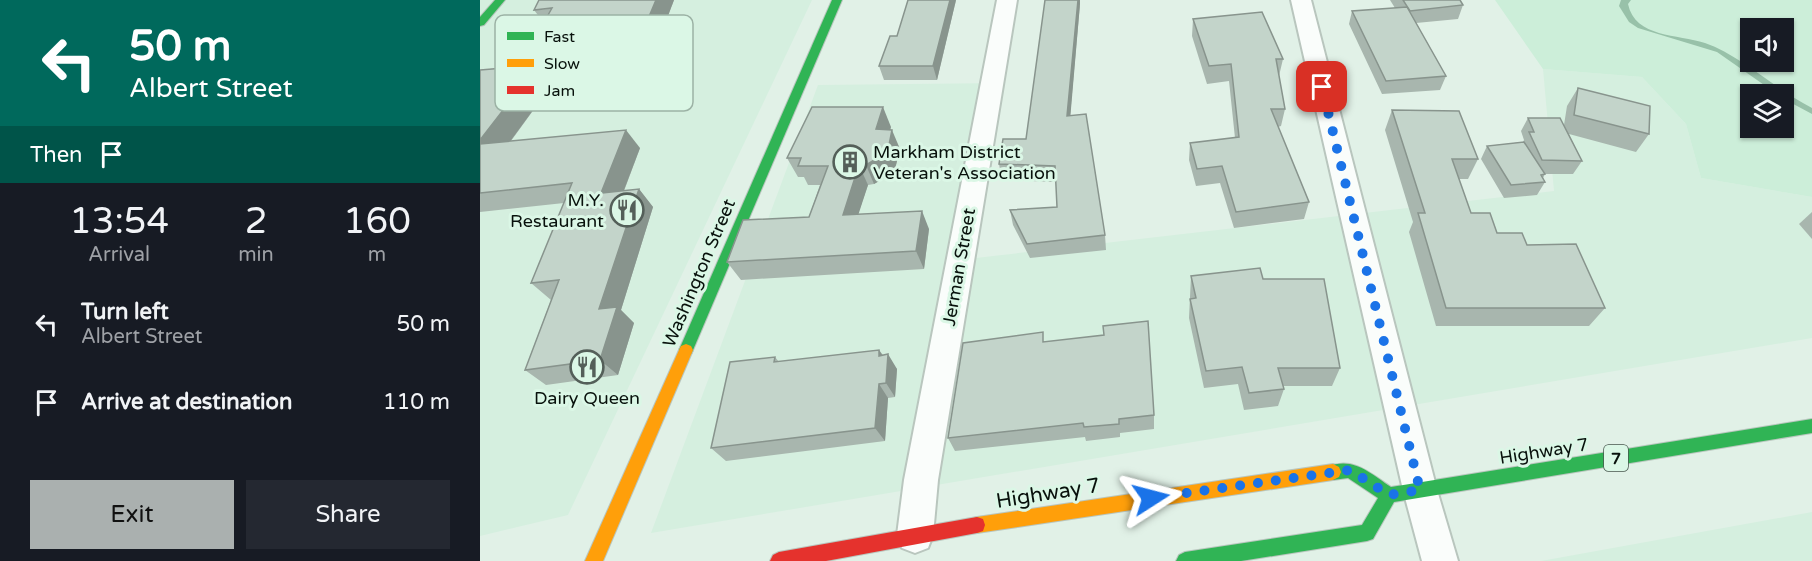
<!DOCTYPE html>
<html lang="en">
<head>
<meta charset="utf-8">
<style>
  :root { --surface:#171b24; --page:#242831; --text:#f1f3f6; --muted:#9ea1a6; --accent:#aab0af }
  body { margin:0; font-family:"Varela Round",sans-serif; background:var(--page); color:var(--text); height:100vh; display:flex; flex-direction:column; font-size:22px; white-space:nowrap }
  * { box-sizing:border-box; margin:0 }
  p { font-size:20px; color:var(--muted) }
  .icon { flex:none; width:33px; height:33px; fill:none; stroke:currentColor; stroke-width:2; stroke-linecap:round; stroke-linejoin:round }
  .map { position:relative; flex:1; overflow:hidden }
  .details { display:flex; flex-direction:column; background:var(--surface); width:480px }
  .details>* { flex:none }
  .banner { background:#00695c; color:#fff; overflow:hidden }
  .controls { position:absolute; left:1260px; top:18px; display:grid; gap:12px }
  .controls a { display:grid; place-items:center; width:54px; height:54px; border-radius:0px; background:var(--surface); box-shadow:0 2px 4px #0004; font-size:30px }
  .pin { position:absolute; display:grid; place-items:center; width:51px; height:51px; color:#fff; margin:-26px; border-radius:12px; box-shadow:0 3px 9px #0006 }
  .me { position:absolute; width:66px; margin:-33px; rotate:81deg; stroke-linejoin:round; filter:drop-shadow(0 0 4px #0008) }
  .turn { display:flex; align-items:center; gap:21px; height:126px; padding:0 30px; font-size:27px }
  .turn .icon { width:78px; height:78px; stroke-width:2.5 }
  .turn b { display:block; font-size:42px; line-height:51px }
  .then { display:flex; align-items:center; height:57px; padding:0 30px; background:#0003; gap:12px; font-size:22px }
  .eta { display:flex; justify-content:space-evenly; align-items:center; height:102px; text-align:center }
  .eta b { font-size:36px; font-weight:600; line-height:42px }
  .primary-button { display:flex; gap:12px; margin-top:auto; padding:12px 30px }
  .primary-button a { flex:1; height:69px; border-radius:0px; background:var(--accent); color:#111; font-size:24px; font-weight:600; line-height:69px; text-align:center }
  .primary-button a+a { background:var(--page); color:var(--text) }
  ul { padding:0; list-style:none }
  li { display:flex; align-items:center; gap:18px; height:78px; padding:0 30px }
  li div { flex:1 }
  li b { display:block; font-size:22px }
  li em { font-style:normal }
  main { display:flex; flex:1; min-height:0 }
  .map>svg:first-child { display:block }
</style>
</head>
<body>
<main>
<section class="details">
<div class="banner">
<div class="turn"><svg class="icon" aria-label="left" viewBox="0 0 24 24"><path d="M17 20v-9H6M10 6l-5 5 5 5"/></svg><div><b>50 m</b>Albert Street</div></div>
<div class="then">Then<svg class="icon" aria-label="arrive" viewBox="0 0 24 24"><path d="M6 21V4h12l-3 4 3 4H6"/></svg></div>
</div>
<div class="eta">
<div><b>13:54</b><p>Arrival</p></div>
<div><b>2</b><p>min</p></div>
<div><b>160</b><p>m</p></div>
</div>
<ul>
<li><svg class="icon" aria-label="left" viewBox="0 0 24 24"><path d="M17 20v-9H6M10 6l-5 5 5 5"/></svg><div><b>Turn left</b><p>Albert Street</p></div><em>50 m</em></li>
<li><svg class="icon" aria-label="arrive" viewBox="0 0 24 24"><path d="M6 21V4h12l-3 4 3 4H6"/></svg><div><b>Arrive at destination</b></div><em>110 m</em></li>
</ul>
<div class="primary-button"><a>Exit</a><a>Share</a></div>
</section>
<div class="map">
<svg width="1332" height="561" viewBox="0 0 1332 561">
  <rect width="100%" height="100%" fill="#e1f1e7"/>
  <g fill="#d5efdf">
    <polygon points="0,0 332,0 88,515 0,536"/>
    <polygon points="1063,69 1162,77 1206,124 1221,178 1332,197 1332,338 171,533 338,85 525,83 496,258 1074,191"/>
    <polygon points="1332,512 1332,561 1061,561"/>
  </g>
  <path fill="#cceed9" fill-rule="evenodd" d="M1015 0H1332V197L1221 178 1206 124 1162 77 1063 69ZM1270 28H1304V62H1270ZM1270 94H1304V128H1270Z"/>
  <path fill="#98c1a9" d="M1141 0H1151L1148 4C1155 38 1198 34 1225 43 1262 56 1296 90 1332 108V114L1304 99V94H1297L1237 52 1158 28 1149 22 1139 6Z"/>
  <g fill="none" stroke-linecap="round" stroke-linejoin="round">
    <defs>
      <g id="street">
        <polygon points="517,0 537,0 458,480 453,535 448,548 435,553 422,548 417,535 424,480"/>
        <polygon points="811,0 831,0 957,490 978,561 942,561 923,490"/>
      </g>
      <g id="fast">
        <polygon points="15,0 25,0 4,25 0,26 0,17"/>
        <polygon points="352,0 362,0 213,350 211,354 206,356 201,354 199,350"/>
        <path d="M1332 419V433L914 502 893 539 887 541 761 561H696L699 555 705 552 882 525 898 498 868 478 853 480 847 477 845 472 847 467C873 456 890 473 911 487Z"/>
      </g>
      <g id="slow">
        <polygon points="206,344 211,346 213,350 123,561 105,561 199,350 201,346"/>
        <polygon points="853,464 859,467 861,472 859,477 853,480 497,533 491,531 489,525 491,519 497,517"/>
      </g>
      <polygon id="jam" points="497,517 503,519 505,525 503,531 497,533 346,561 290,561 293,555 299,552"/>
    </defs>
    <use href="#street" stroke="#b9c6be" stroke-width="4"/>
    <use href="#fast" stroke="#b9c6be" stroke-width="2"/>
    <use href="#slow" stroke="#b9c6be" stroke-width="2"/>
    <use href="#jam" stroke="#b9c6be" stroke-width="2"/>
    <use href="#street" fill="#fafdfb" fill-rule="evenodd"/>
    <use href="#fast" fill="#30b455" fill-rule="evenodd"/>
    <use href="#slow" fill="#ff9f0a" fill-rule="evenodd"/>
    <use href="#jam" fill="#e5322d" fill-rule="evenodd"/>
  </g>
  <g fill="#a8b6ae">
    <polygon points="194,0 170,63 66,74 73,83 31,141 160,148 144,191 159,189 173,207 141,310 154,323 138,375 66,385 45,370 71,300 51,283 84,203 0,212 0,70 52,65 45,56 64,23 54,10"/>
    <polygon points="476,0 457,80 404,80 399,66 417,36"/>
    <polygon points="910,0 980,0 983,5 978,19 936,23 966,76 960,90 902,94 869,24 872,11 915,8"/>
    <polygon points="600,4 590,116 625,235 626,250 550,258 533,225 530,210 577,207 576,182 522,180 519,164 546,139"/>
    <polygon points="713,19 803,59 799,76 805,109 801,126 798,127 829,202 824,219 754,228 740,183 716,186 709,160 710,143 755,138 749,81 727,84 712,36"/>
    <polygon points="1098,88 1169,134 1156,152 1089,134 1102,161 1093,174 1065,174 1063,178 1065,182 1057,195 1024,198 1001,159 1007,146 1043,142 1044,140 1041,131 1048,118 1084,125 1087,106"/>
    <polygon points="912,110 998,159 988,179 979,179 991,213 1017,233 1047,245 1125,308 1109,326 956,326 929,232 933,222 905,130"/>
    <polygon points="411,127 410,130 420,149 416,165 413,173 394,184 388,185 378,214 449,229 444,269 261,280 247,262 329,217 340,185 328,185 324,177 318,177 307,158"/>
    <polygon points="1332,212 1332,239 1319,224"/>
    <polygon points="711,276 783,279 860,368 852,386 803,386 804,389 798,406 764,410 758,384 724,388 709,318"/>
    <polygon points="565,342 674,415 674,429 640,433 640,437 606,441 605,437 475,451 468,438"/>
    <polygon points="399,350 403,355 417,369 415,397 408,398 405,441 246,461 231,448 295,357 299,362"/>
  </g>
  <g fill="#88948d">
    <polygon points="176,0 194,0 170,63 157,45"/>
    <polygon points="470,0 476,0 457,80 453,66"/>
    <polygon points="598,0 600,0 600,4 589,132 587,116"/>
    <polygon points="58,65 73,83 15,162 0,147 0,140"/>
    <polygon points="403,107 411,127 404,149 396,129"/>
    <polygon points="146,130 160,148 136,211 121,193"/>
    <polygon points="412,130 420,149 416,165 413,173 394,184 386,165"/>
    <polygon points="379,165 388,185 372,234 363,215"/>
    <polygon points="159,189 173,207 141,310 154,323 138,375 120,360 119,309"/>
    <polygon points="442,211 449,229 444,269 436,251"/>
    <polygon points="399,350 408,364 408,354 417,369 415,397 406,383 399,356"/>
    <polygon points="399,384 408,398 405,441 395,428"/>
  </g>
  <g fill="#c3d4ca" stroke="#88948d" stroke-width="1.5">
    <polygon points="59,0 176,0 157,45 45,56 72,8 54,10"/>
    <polygon points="428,0 470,0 453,66 399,66 410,36 417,36"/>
    <polygon points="565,0 598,0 587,116 606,114 625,235 547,244 530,210 577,207 575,166 519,164 523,139 546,139"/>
    <polygon points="923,0 980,0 983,5 930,11"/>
    <polygon points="927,7 966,76 906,81 872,11"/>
    <polygon points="782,12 803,59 796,59 805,109 791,109 829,202 756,212 742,166 717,169 710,143 759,137 751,64 729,66 713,19"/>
    <polygon points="58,65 0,140 0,70"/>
    <polygon points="1098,88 1170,106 1169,134 1094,115"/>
    <polygon points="332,107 403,107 396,129 412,130 409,145 406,153 386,165 379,165 363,215 442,211 436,251 247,262 263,220 329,217 348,166 318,166 321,158 307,158"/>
    <polygon points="912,110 979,111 998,159 972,159 991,213 1010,213 1017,233 1042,233 1047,245 1096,244 1125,308 966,308 938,213 945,213"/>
    <polygon points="1048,118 1080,118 1102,161 1062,160 1049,132 1054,132"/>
    <polygon points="146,130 121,193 159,189 119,309 137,307 120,360 45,370 79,280 51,283 92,183 0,193 0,144"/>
    <polygon points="1044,142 1065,174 1061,175 1065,182 1031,185 1007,146"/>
    <polygon points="780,268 783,279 844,279 860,368 798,368 804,389 769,393 762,367 726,371 710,299 716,298 711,276"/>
    <polygon points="668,321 674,415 639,419 639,424 604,427 603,423 468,438 483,343 563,332 563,342 624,335 623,326"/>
    <polygon points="399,350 399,356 408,354 406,383 399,384 395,428 231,448 250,362 295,357 294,362"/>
  </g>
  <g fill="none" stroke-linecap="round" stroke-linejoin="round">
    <polyline stroke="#1a73e8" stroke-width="10" stroke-dasharray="0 18" points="671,498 870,470 909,495 940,490 842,87"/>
  </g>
  <defs>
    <symbol id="building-ring" viewBox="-11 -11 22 22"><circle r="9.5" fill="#dbf7e6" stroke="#545f59" stroke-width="1.5"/><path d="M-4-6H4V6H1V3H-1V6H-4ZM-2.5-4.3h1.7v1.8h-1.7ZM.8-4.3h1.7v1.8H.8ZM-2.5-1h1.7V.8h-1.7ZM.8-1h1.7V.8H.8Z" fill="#545f59"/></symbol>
    <symbol id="restaurant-ring" viewBox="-11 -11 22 22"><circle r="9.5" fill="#dbf7e6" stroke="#545f59" stroke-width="1.5"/><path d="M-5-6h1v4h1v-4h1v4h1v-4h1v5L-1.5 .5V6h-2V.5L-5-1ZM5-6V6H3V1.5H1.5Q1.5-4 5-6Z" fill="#545f59"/></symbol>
  </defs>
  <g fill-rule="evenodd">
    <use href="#building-ring" x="351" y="143" width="38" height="38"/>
    <use href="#restaurant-ring" x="128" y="191" width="38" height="38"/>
    <use href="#restaurant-ring" x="88" y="348" width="38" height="38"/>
  </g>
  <g text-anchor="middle" stroke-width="6" stroke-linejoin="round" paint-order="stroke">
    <rect fill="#dbf7e6" stroke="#47564d" stroke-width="1.5" x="1124" y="445" width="24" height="26" rx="4.5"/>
    <g font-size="16" font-weight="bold" fill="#08110c">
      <text x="1136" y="464">7</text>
    </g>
    <g font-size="18" fill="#08110c" stroke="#dbf7e6" text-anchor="start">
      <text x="393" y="158">Markham District<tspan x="393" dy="21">Veteran's Association</tspan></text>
      <text x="124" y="206" text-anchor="end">M.Y.<tspan x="124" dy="21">Restaurant</tspan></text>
      <text x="107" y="404" text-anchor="middle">Dairy Queen</text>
    </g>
    <g font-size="18" fill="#08110c" stroke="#dbf7e6">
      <text transform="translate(479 267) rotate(-80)" y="6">Jerman Street</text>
      <text transform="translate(219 273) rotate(-67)" y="6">Washington Street</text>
      <text transform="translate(1064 451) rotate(-9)" y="6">Highway 7</text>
    </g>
    <g font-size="21" fill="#08110c" stroke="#dbf7e6">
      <text transform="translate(568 493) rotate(-9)" y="7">Highway 7</text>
    </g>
  </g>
  <rect x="15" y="15" width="198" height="96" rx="9" fill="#dbf7e6" stroke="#9cb2a5" stroke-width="1.5"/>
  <rect x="27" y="32" width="27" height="8" fill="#30b455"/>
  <rect x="27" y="59" width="27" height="8" fill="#ff9f0a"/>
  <rect x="27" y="86" width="27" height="8" fill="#e5322d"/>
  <g font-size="16" fill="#08110c">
    <text x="64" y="42">Fast</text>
    <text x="64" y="69">Slow</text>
    <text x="64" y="96">Jam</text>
  </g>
</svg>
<div class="controls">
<a><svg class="icon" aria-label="sound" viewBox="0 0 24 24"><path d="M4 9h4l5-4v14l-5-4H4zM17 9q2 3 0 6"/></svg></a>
<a><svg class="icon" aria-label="layers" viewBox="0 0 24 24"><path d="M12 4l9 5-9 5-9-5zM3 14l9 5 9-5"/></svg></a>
</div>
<div class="pin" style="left:842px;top:87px;background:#d93025"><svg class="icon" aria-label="arrive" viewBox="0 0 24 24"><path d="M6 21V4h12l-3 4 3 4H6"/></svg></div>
<svg class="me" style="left:671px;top:498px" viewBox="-20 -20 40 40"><path d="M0-17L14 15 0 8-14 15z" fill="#1a73e8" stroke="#fff" stroke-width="4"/></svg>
</div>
</main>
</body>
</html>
